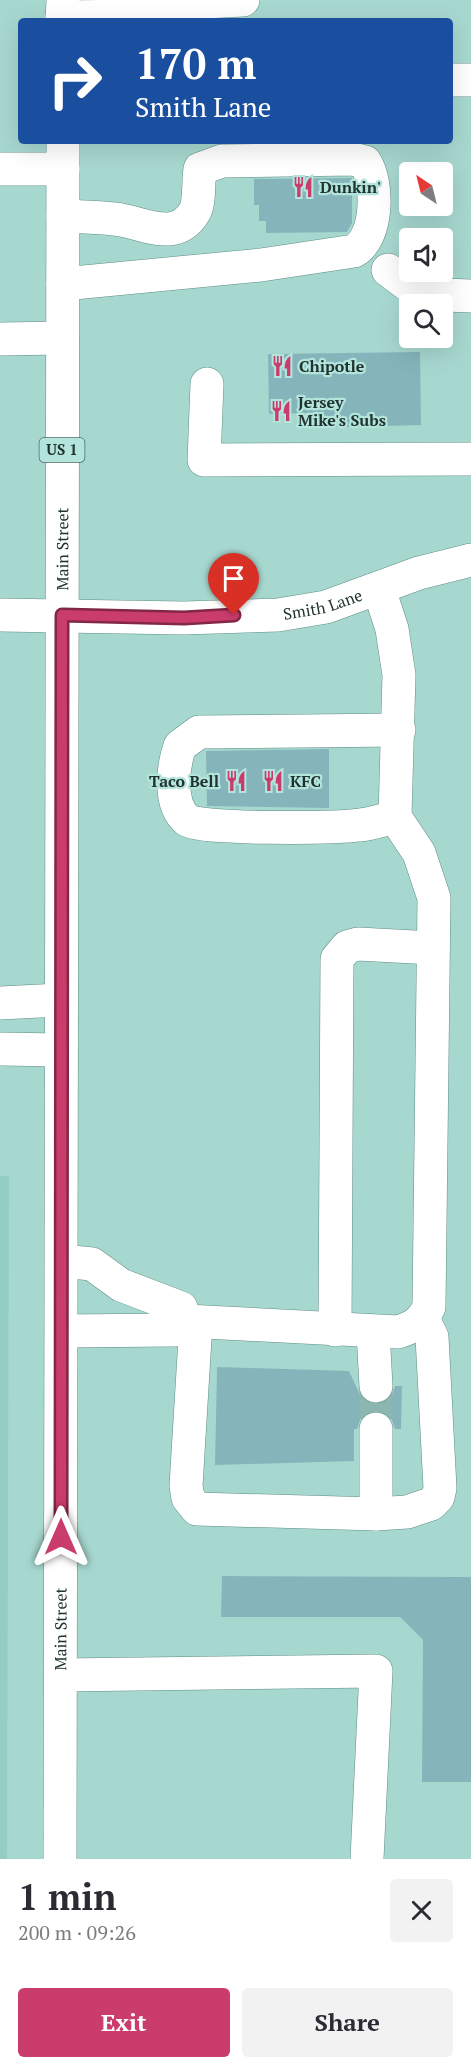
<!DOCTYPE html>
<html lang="en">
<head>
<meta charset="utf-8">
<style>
  :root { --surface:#fff; --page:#f2f2f3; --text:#2b2b33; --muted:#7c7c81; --accent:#c93c6c }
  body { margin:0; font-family:"PT Serif",serif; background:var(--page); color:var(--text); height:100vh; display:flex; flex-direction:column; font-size:22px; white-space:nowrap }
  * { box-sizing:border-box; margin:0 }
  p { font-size:20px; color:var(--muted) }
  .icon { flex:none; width:33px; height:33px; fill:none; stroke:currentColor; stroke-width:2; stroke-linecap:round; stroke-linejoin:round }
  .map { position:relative; height:1859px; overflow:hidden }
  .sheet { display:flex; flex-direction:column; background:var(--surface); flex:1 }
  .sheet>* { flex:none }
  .hud { position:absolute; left:18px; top:18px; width:435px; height:126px; border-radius:6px; box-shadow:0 6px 24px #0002; background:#1a4fa0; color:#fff; overflow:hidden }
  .needle { width:39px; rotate:325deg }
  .buttons { position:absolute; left:399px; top:162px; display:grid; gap:12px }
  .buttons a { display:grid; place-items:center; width:54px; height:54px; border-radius:6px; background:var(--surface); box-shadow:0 6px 24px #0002; font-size:30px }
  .pin { position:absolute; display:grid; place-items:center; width:51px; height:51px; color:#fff; margin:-62px -26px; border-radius:50% 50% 50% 0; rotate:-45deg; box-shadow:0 0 6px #0007 }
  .pin .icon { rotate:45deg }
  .me { position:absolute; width:66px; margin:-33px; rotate:0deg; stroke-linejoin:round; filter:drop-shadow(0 0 4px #0008) }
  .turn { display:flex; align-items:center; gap:21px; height:126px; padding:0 18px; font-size:27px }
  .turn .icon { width:78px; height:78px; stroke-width:2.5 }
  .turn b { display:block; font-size:42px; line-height:51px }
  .round { display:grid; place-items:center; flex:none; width:63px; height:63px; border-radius:6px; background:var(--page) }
  .head { display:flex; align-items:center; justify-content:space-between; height:102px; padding:0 18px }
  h1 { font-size:36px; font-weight:700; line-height:45px }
  .button { display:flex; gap:12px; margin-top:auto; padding:12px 18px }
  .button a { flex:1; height:69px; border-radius:6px; background:var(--accent); color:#fff; font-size:24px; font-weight:700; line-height:69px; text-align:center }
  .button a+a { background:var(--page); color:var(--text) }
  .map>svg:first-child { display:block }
</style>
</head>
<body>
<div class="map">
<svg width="471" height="1859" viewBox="0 0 471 1859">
  <rect width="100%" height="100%" fill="#a7d8d0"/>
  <polygon fill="#93cdc4" points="0,1176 9,1176 7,1859 0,1859"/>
  <g fill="#85b5ba">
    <polygon points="352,178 352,223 347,232 266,233 266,221 259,221 259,205 254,205 254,179"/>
    <polygon points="420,352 421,425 309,428 308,413 269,414 268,354"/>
    <polygon points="329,749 329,808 207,806 206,751"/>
    <polygon points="217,1367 349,1371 361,1397 367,1402 376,1405 387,1401 392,1395 395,1386 402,1386 401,1429 395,1429 392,1420 386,1413 375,1410 366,1413 360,1420 357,1429 354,1429 354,1461 215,1465"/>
    <polygon points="222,1576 471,1577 471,1782 422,1782 423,1640 400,1617 221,1617"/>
  </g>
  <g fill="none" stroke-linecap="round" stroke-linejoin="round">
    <polyline stroke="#8cb7b0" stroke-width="33" stroke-dasharray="33 16" stroke-linecap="butt" points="376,1386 376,1429"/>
    <defs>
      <g id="minor">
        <polyline points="62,17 137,16 186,3 243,0"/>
        <polyline points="450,80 471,80"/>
        <polyline points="0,169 63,169"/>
        <polyline points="388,270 420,294 471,296"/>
        <path d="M63 284 261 265 354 251C378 238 379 183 365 162L353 159 222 161 200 169C198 181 200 201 195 211 176 245 141 221 114 219 97 217 80 217 63 216"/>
        <polyline points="0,339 62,338"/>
        <polyline points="207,384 204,460 471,459"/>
        <path id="s1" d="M0 615 184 618 278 615 326 607 419 573 471 560"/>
        <path d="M395 817C383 820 372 824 360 825 337 828 199 830 187 820 168 804 173 766 180 746L199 732 399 730"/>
        <polyline points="0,1003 60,1000"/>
        <polyline points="0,1049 60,1050"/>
        <polyline points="62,1261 92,1264 121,1285 181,1308 186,1321"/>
        <polyline points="196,1322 186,1486 188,1498 197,1509 376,1514 407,1512 431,1504 438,1497 440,1488 432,1337 423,1319"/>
        <polyline points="335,1330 337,959 347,947 358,944 433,948"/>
        <path d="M62 1331 175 1330 186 1321 398 1332C414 1327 422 1322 429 1307L434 898 419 853 395 817 399 675 392 629 379 589"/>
        <polyline points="373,1332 376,1386"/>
        <polyline points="376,1514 376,1429"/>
        <polyline points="61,1675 376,1671 367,1859"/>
      </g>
      <g id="major">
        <polyline points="62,21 63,0"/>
        <path id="s2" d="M60 1859 63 141"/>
      </g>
    </defs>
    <use href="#minor" stroke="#5e8d85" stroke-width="34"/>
    <use href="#major" stroke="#5e8d85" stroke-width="34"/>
    <use href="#minor" stroke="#fff" stroke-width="33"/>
    <use href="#major" stroke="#fff" stroke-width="33"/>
  </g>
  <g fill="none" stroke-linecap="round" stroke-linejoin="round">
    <defs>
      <polyline id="route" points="61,1537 62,615 184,618 234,615"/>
    </defs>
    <use href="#route" stroke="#832746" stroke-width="15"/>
    <use href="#route" stroke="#c93c6c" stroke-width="10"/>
  </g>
  <defs>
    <symbol id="restaurant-bare" viewBox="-9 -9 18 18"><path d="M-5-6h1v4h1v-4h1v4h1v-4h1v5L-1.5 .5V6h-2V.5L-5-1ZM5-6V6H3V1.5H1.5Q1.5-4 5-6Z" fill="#c93c6c" stroke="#b4e5dd" stroke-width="2.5" paint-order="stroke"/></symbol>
  </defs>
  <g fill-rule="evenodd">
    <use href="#restaurant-bare" x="288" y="172" width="30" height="30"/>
    <use href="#restaurant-bare" x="267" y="351" width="30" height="30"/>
    <use href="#restaurant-bare" x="266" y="396" width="30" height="30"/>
    <use href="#restaurant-bare" x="221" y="766" width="30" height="30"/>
    <use href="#restaurant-bare" x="258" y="766" width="30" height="30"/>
  </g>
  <g text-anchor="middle" stroke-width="4.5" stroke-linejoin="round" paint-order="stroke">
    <rect fill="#b4e5dd" stroke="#4c6864" stroke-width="1.5" x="39.5" y="438" width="45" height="24" rx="4.5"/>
    <g font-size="15" font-weight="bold" fill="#203330">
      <text x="62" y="455">US 1</text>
    </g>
    <g font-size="16" font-weight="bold" fill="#203330" stroke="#b4e5dd" text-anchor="start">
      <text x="320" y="193">Dunkin'</text>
      <text x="299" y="372">Chipotle</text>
      <text x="298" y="408">Jersey<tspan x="298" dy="18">Mike's Subs</tspan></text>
      <text x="219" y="787" text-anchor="end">Taco Bell</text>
      <text x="290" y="787">KFC</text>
    </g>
    <g font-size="16" fill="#203330" stroke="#b4e5dd">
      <text dy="6" stroke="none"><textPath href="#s2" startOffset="1310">Main Street</textPath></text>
      <text dy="6" stroke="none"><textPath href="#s1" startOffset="324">Smith Lane</textPath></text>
      <text dy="6" stroke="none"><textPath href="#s2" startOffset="230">Main Street</textPath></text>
    </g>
  </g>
</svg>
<div class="buttons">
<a><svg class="needle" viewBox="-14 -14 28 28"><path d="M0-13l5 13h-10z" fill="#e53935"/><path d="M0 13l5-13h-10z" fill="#7c7c81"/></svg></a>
<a><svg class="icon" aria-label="sound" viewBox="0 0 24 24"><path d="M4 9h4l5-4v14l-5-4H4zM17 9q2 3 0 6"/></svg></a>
<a><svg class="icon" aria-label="search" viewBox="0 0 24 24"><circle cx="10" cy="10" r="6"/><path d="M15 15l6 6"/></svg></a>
</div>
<div class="pin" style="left:234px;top:615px;background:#d93025"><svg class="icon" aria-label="arrive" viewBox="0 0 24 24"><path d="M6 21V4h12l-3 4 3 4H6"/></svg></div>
<svg class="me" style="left:61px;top:1537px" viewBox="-20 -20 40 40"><path d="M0-17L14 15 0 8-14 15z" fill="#c93c6c" stroke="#fff" stroke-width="4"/></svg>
<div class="hud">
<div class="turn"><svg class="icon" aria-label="right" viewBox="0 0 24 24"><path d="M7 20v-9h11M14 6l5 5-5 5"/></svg><div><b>170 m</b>Smith Lane</div></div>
</div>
</div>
<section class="sheet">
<div class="head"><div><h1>1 min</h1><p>200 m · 09:26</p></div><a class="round"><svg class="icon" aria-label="close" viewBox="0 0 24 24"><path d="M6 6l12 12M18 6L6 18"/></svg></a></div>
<div class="button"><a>Exit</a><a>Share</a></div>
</section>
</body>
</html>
